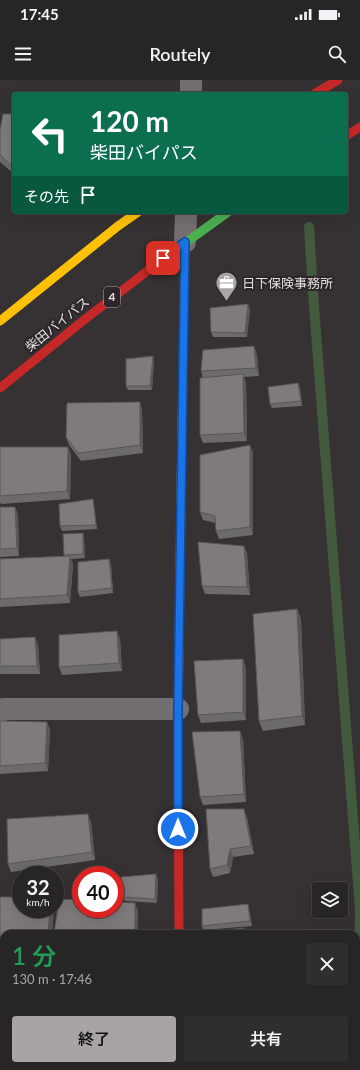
<!DOCTYPE html>
<html lang="ja">
<head>
<meta charset="utf-8">
<style>
  :root { --surface:#282526; --page:#302d2e; --text:#f1f3f6; --muted:#a5a5a7; --line:#444243; --accent:#a8a3a5 }
  body { margin:0; font-family:Lato,"Noto Sans JP",sans-serif; background:var(--page); color:var(--text); height:100vh; display:flex; flex-direction:column; font-size:15px; white-space:nowrap }
  * { box-sizing:border-box; margin:0 }
  p { font-size:13px; color:var(--muted) }
  .icon { flex:none; width:22px; height:22px; fill:none; stroke:currentColor; stroke-width:2; stroke-linecap:round; stroke-linejoin:round }
  .map { position:relative; flex:1; overflow:hidden }
  .sheet { position:absolute; left:0px; top:850px; width:360px; height:140px; display:flex; flex-direction:column; background:var(--surface); border-radius:12px 12px 0 0; box-shadow:0 4px 16px #0002,0 0 0 1px var(--line) }
  .sheet>* { flex:none }
  .guide { position:absolute; left:12px; top:12px; width:336px; height:122px; border-radius:4px; box-shadow:0 4px 16px #0002,0 0 0 1px var(--line); background:#0b6e4f; color:#fff; overflow:hidden }
  .tools { position:absolute; left:312px; top:802px; display:grid; gap:8px }
  .tools a { display:grid; place-items:center; width:36px; height:36px; border-radius:4px; background:var(--surface); box-shadow:0 4px 16px #0002,0 0 0 1px var(--line); font-size:20px }
  .speed { position:absolute; left:12px; top:786px; display:flex; gap:8px; font-size:20px; font-weight:700; text-align:center }
  .speed>* { display:grid; place-content:center; width:52px; height:52px; border-radius:50%; background:var(--surface); box-shadow:0 4px 16px #0002,0 0 0 1px var(--line); line-height:1 }
  .speed small { font-size:10px; font-weight:400 }
  .speed .limit { border:6px solid #d22; background:#fff; color:#111 }
  .pin { position:absolute; display:grid; place-items:center; width:34px; height:34px; color:#fff; margin:-17px; border-radius:8px; box-shadow:0 2px 6px #0006 }
  .me { position:absolute; width:44px; margin:-22px; rotate:0deg; stroke-linejoin:round; filter:drop-shadow(0 0 3px #0008) }
  .turn { display:flex; align-items:center; gap:14px; height:84px; padding:0 12px; font-size:18px }
  .turn .icon { width:52px; height:52px; stroke-width:2.5 }
  .turn b { display:block; font-size:28px; line-height:34px }
  .then { display:flex; align-items:center; height:38px; padding:0 12px; background:#0003; gap:8px; font-size:15px }
  .round { display:grid; place-items:center; flex:none; width:42px; height:42px; border-radius:4px; background:var(--page) }
  .overview { display:flex; align-items:center; justify-content:space-between; height:68px; padding:0 12px }
  h1 { font-size:24px; font-weight:600; line-height:30px; color:#1e9e55 }
  .cta { display:flex; gap:8px; margin-top:auto; padding:8px 12px }
  .cta a { flex:1; height:46px; border-radius:4px; background:var(--accent); color:#111; font-size:16px; font-weight:600; line-height:46px; text-align:center }
  .cta a+a { background:var(--page); color:var(--text) }
  .status { display:flex; justify-content:space-between; align-items:center; height:28px; padding:0 20px; background:var(--surface); direction:ltr }
  .status svg { height:11px; fill:currentColor }
  header { display:flex; justify-content:space-between; align-items:center; height:52px; padding:0 12px; background:var(--surface); font-size:18px; font-weight:600 }
  .map>svg:first-child { display:block }
</style>
</head>
<body>
<div class="status"><b>17:45</b><svg viewBox="0 0 49 12"><path d="M0 12V9h3v3zM5 12V6h3v6zM10 12V3h3v9zM15 12V0h3v12zM26 1h20v11H26zM47 4h2v5h-2z"/></svg></div>
<header><svg class="icon" aria-label="menu" viewBox="0 0 24 24"><path d="M4 6h16M4 12h16M4 18h16"/></svg>Routely<svg class="icon" aria-label="search" viewBox="0 0 24 24"><circle cx="10" cy="10" r="6"/><path d="M15 15l6 6"/></svg></header>
<div class="map">
<svg width="360" height="990" viewBox="0 0 360 990">
  <rect width="100%" height="100%" fill="#363133"/>
  <g fill="none" stroke-linecap="round" stroke-linejoin="round">
    <polyline stroke="#425b3f" stroke-width="10" points="309,147 313,213 360,830 357,990"/>
    <g stroke="#736f71" stroke-width="22">
      <polyline points="191,14 191,0"/>
      <polyline points="185,162 186,132"/>
      <polyline points="0,632 3,629 178,629"/>
    </g>
    <g stroke="#4caf50" stroke-width="9">
      <polyline points="159,182 228,132"/>
      <polyline points="182,341 185,162"/>
    </g>
    <g stroke="#ffc107" stroke-width="9">
      <polyline points="0,241 118,146 138,132"/>
      <polyline points="178,643 182,341"/>
    </g>
    <g stroke="#c62828" stroke-width="9">
      <polyline points="314,14 338,0"/>
      <polyline points="346,56 360,47"/>
      <polyline points="0,308 84,240 159,182"/>
      <polyline points="178,643 179,854"/>
      <polyline points="179,986 179,990"/>
    </g>
  </g>
  <g fill="#6d6a6b">
    <polygon points="14,34 14,94 0,82 0,50"/>
    <polygon points="250,229 247,257 213,257 211,252"/>
    <polygon points="257,274 259,296 243,297 246,302 247,361 203,363 200,355 203,298 201,291"/>
    <polygon points="154,281 152,310 128,310 126,306"/>
    <polygon points="300,307 302,326 272,328 270,324"/>
    <polygon points="142,330 143,373 81,381 69,365 66,357"/>
    <polygon points="250,365 253,373 253,455 219,459 216,451 216,443 203,440 200,432"/>
    <polygon points="0,367 68,367 71,375 70,419 1,424 0,422"/>
    <polygon points="94,424 97,449 62,451 60,446"/>
    <polygon points="0,427 15,427 18,435 19,476 0,477"/>
    <polygon points="83,453 84,458 85,478 71,479 73,484 70,523 0,527 0,479 64,476 64,475"/>
    <polygon points="244,466 247,473 250,515 205,514 202,506"/>
    <polygon points="109,479 111,483 113,513 80,517 78,512"/>
    <polygon points="297,529 301,539 305,645 263,651 259,641"/>
    <polygon points="0,559 38,565 40,594 0,594"/>
    <polygon points="120,559 122,591 62,595 59,587"/>
    <polygon points="246,587 246,640 201,643 198,635"/>
    <polygon points="0,641 47,642 50,650 48,691 0,694"/>
    <polygon points="243,659 246,722 203,725 200,717"/>
    <polygon points="247,737 254,774 233,777 230,793 213,797 210,789"/>
    <polygon points="91,742 95,780 11,792 8,784"/>
    <polygon points="158,799 157,823 125,821 123,817"/>
    <polygon points="0,817 21,829 54,829 52,854 4,854 4,866 0,866"/>
    <polygon points="249,829 252,846 203,850 202,846"/>
    <rect x="0" y="904" width="4" height="25"/>
  </g>
  <g fill="#595657">
    <polygon points="248,224 250,229 247,257 245,253"/>
    <polygon points="254,266 257,274 259,296 256,288"/>
    <polygon points="153,276 154,281 152,310 150,306"/>
    <polygon points="243,294 246,302 247,361 244,353"/>
    <polygon points="298,303 300,307 302,326 301,321"/>
    <polygon points="140,322 142,330 143,373 140,365"/>
    <polygon points="250,365 253,373 253,455 250,447"/>
    <polygon points="68,367 71,375 70,419 67,411"/>
    <polygon points="93,419 94,424 97,449 96,445"/>
    <polygon points="15,427 18,435 19,476 17,468"/>
    <polygon points="83,453 84,458 85,478 83,474"/>
    <polygon points="244,466 247,473 250,515 247,507"/>
    <polygon points="70,476 73,484 70,523 67,515"/>
    <polygon points="109,479 111,483 113,513 112,508"/>
    <polygon points="297,529 301,539 305,645 302,636"/>
    <polygon points="117,551 120,559 122,591 119,583"/>
    <polygon points="35,557 38,565 40,594 37,586"/>
    <polygon points="243,579 246,587 246,640 243,632"/>
    <polygon points="47,642 50,650 48,691 45,683"/>
    <polygon points="240,651 243,659 246,722 244,714"/>
    <polygon points="244,729 247,737 254,774 251,766"/>
    <polygon points="88,734 91,742 95,780 92,772"/>
    <polygon points="230,769 233,777 230,793 227,785"/>
    <polygon points="156,794 158,799 157,823 155,819"/>
    <polygon points="135,823 138,831 138,854 135,854"/>
    <polygon points="248,824 249,829 252,846 250,841"/>
    <polygon points="50,829 54,829 52,854 48,854"/>
    <polygon points="244,848 246,854 244,854"/>
    <rect x="117" y="986" width="4" height="4"/>
  </g>
  <g fill="#7f7b7c" stroke="#595657">
    <polygon points="3,34 14,34 14,88 0,75 0,50"/>
    <polygon points="248,224 245,253 211,252 210,228"/>
    <polygon points="254,266 256,288 201,291 203,270"/>
    <polygon points="153,276 150,306 126,306 126,279"/>
    <polygon points="243,294 244,353 200,355 200,298"/>
    <polygon points="298,303 301,321 270,324 268,307"/>
    <polygon points="140,322 140,365 78,373 66,357 67,323"/>
    <polygon points="250,365 250,447 216,451 215,436 200,432 200,375"/>
    <polygon points="0,367 68,367 67,411 0,416"/>
    <polygon points="93,419 96,445 60,446 59,424"/>
    <polygon points="0,427 15,427 17,468 0,469"/>
    <polygon points="83,453 83,474 64,475 63,454"/>
    <polygon points="198,462 244,466 247,507 202,506"/>
    <polygon points="70,476 67,515 0,519 0,479"/>
    <polygon points="109,479 112,508 78,512 78,482"/>
    <polygon points="297,529 302,636 259,641 253,534"/>
    <polygon points="117,551 119,583 59,587 59,555"/>
    <polygon points="35,557 37,586 0,586 0,559"/>
    <polygon points="243,579 243,632 198,635 194,581"/>
    <polygon points="0,641 47,642 45,683 0,686"/>
    <polygon points="240,651 244,714 200,717 192,652"/>
    <polygon points="206,729 244,729 251,766 230,769 227,785 210,789"/>
    <polygon points="88,734 92,772 8,784 7,739"/>
    <polygon points="156,794 155,819 123,817 121,797"/>
    <polygon points="0,817 21,817 21,829 50,829 48,854 4,854 4,858 0,858"/>
    <polygon points="59,819 81,820 81,829 115,829 115,822 135,823 135,854 54,854"/>
    <polygon points="248,824 250,841 202,846 202,829"/>
    <polygon points="244,848 244,854 204,854 204,852"/>
    <rect x="0" y="904" width="4" height="20"/>
    <polygon points="0,963 4,963 4,986 117,986 117,990 0,990"/>
  </g>
  <g fill="none" stroke-linecap="round" stroke-linejoin="round">
    <defs>
      <polyline id="route" points="163,178 185,162 178,629 178,749"/>
    </defs>
    <use href="#route" stroke="#114b97" stroke-width="10"/>
    <use href="#route" stroke="#1a73e8" stroke-width="7"/>
  </g>
  <defs>
    <symbol id="office-pin" viewBox="-11 -11 22 30"><path d="M0 17L-7.5 6A9.5 9.5 0 1 1 7.5 6Z" fill="#a8a3a5" stroke="#2d2529"/><path d="M-6-3h4V-5.5h4V-3h4V5H-6ZM-1-4.5V-3h2v-1.5ZM-6 0V1H6V0Z" fill="#fff"/></symbol>
  </defs>
  <g fill-rule="evenodd">
    <use href="#office-pin" x="214" y="190" width="25" height="34"/>
  </g>
  <g text-anchor="middle" stroke-width="4" stroke-linejoin="round" paint-order="stroke">
    <rect fill="#2d2529" stroke="#aea8aa" stroke-width="1" x="104" y="207" width="16" height="20" rx="3"/>
    <g font-size="12" font-weight="bold" fill="#e5e0e2">
      <text x="112" y="221">4</text>
    </g>
    <g font-size="13" fill="#e5e0e2" stroke="#2d2529" text-anchor="start">
      <text x="242" y="208">日下保険事務所</text>
    </g>
    <g font-size="13" fill="#e5e0e2" stroke="#2d2529">
      <text transform="translate(57 244) rotate(-39)" y="5">柴田バイパス</text>
    </g>
  </g>
</svg>
<div class="tools">
<a><svg class="icon" aria-label="layers" viewBox="0 0 24 24"><path d="M12 4l9 5-9 5-9-5zM3 14l9 5 9-5"/></svg></a>
</div>
<div class="speed"><div>32<small>km/h</small></div><div class="limit">40</div></div>
<div class="pin" style="left:163px;top:178px;background:#d93025"><svg class="icon" aria-label="arrive" viewBox="0 0 24 24"><path d="M6 21V4h12l-3 4 3 4H6"/></svg></div>
<svg class="me" style="left:178px;top:749px" viewBox="-20 -20 40 40"><circle r="17" fill="#1a73e8" stroke="#fff" stroke-width="3"/><path d="M0-11L8 9 0 5-8 9z" fill="#fff"/></svg>
<div class="guide">
<div class="turn"><svg class="icon" aria-label="left" viewBox="0 0 24 24"><path d="M17 20v-9H6M10 6l-5 5 5 5"/></svg><div><b>120 m</b>柴田バイパス</div></div>
<div class="then">その先<svg class="icon" aria-label="arrive" viewBox="0 0 24 24"><path d="M6 21V4h12l-3 4 3 4H6"/></svg></div>
</div>
<section class="sheet">
<div class="overview"><div><h1>1 分</h1><p>130 m · 17:46</p></div><a class="round"><svg class="icon" aria-label="close" viewBox="0 0 24 24"><path d="M6 6l12 12M18 6L6 18"/></svg></a></div>
<div class="cta"><a>終了</a><a>共有</a></div>
</section>
</div>
</body>
</html>
